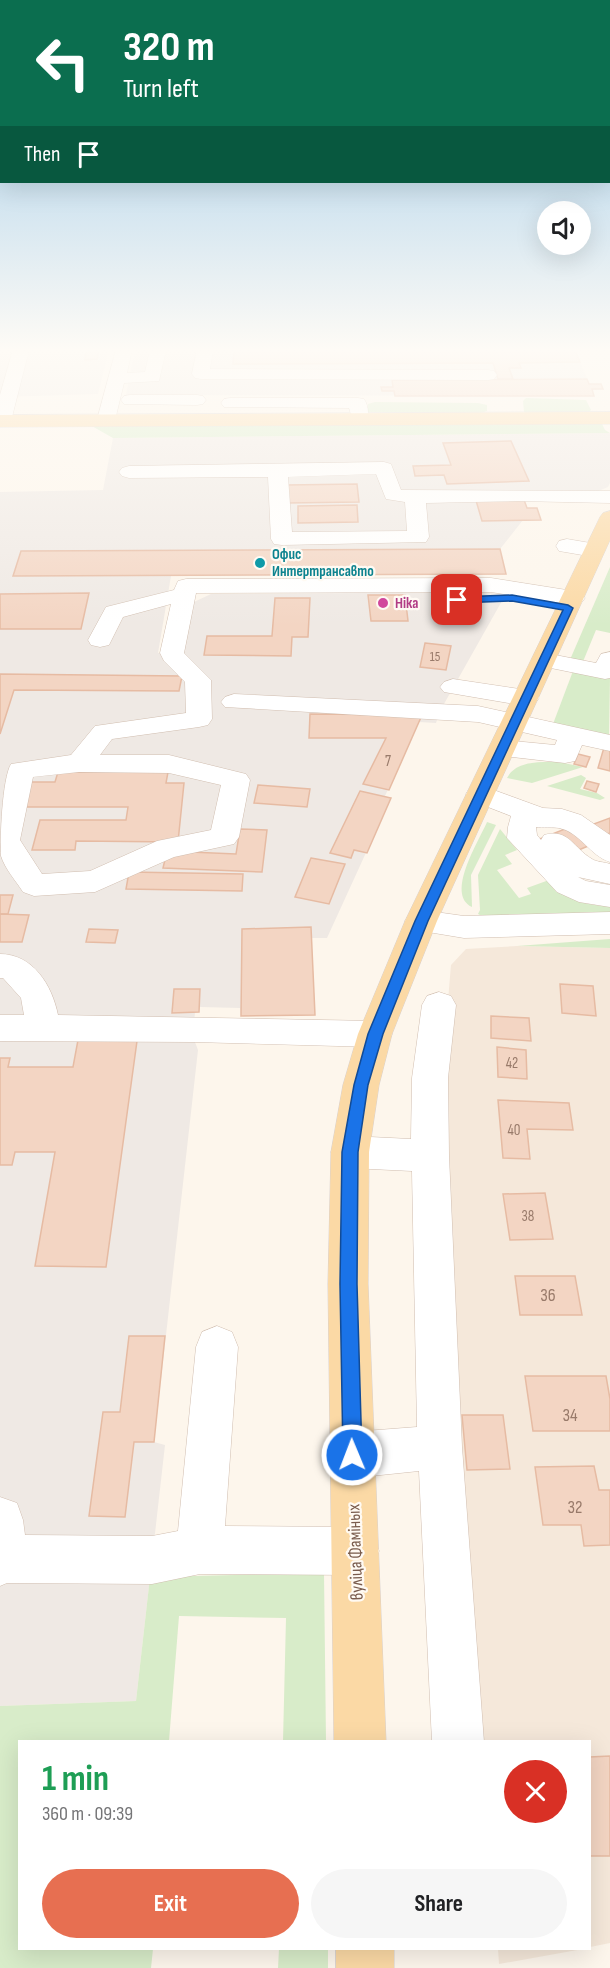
<!DOCTYPE html>
<html lang="en">
<head>
<meta charset="utf-8">
<style>
  :root { --surface:#fff; --page:#f6f6f6; --text:#202124; --muted:#757577; --accent:#e76f51 }
  body { margin:0; font-family:"Sofia Sans Condensed",sans-serif; background:var(--page); color:var(--text); height:100vh; display:flex; flex-direction:column; font-size:22px; white-space:nowrap }
  * { box-sizing:border-box; margin:0 }
  p { font-size:20px; color:var(--muted) }
  .icon { flex:none; width:33px; height:33px; fill:none; stroke:currentColor; stroke-width:2; stroke-linecap:round; stroke-linejoin:round }
  .map { position:relative; flex:1; overflow:hidden }
  .side { position:absolute; left:18px; top:1740px; width:573px; height:210px; display:flex; flex-direction:column; background:var(--surface); border-radius:0px; box-shadow:0 6px 24px #0002 }
  .side>* { flex:none }
  .banner { position:absolute; left:0px; top:0px; width:610px; height:183px; box-shadow:0 6px 24px #0002; background:#0b6e4f; color:#fff; overflow:hidden }
  .fabs { position:absolute; left:537px; top:201px; display:grid; gap:12px }
  .fabs a { display:grid; place-items:center; width:54px; height:54px; border-radius:50%; background:var(--surface); box-shadow:0 6px 24px #0002; font-size:30px }
  .pin { position:absolute; display:grid; place-items:center; width:51px; height:51px; color:#fff; margin:-26px; border-radius:12px; box-shadow:0 3px 9px #0006 }
  .me { position:absolute; width:66px; margin:-33px; rotate:359deg; stroke-linejoin:round; filter:drop-shadow(0 0 4px #0008) }
  .turn { display:flex; align-items:center; gap:21px; height:126px; padding:0 24px; font-size:27px }
  .turn .icon { width:78px; height:78px; stroke-width:2.5 }
  .turn b { display:block; font-size:42px; line-height:51px }
  .then { display:flex; align-items:center; height:57px; padding:0 24px; background:#0003; gap:12px; font-size:22px }
  .round { display:grid; place-items:center; flex:none; width:63px; height:63px; border-radius:32px; background:var(--page) }
  .overview { display:flex; align-items:center; justify-content:space-between; height:102px; padding:0 24px }
  h1 { font-size:36px; font-weight:700; line-height:45px; color:#1e9e55 }
  .cta { display:flex; gap:12px; margin-top:auto; padding:12px 24px }
  .cta a { flex:1; height:69px; border-radius:36px; background:var(--accent); color:#fff; font-size:24px; font-weight:700; line-height:69px; text-align:center }
  .cta a+a { background:var(--page); color:var(--text) }
  .map>svg:first-child { display:block }
</style>
</head>
<body>
<div class="map">
<svg width="610" height="1968" viewBox="0 0 610 1968">
  <rect width="100%" height="100%" fill="#fdf6ec"/>
  <g fill="#f5e8da">
    <polygon points="517,946 610,948 610,1943 590,1947 590,1742 482,1741 453,1366 440,1096 451,965 466,949"/>
    <polygon points="498,1949 498,1948 583,1949 499,1964"/>
  </g>
  <g fill="#efe9e4">
    <polygon points="0,350 109,350 98,394 0,397"/>
    <polygon points="135,350 575,350 589,383 601,384 603,389 592,390 594,396 126,395"/>
    <polygon points="610,433 610,483 608,487 596,492 516,491 523,520 500,549 506,574 171,576 158,653 182,653 194,602 211,594 507,592 440,711 436,723 419,722 385,796 391,798 327,938 311,938 315,1015 241,1016 240,1008 200,1007 199,1012 195,1012 193,1037 198,1050 154,1442 165,1445 136,1701 0,1706 0,492 103,490 113,438"/>
  </g>
  <g fill="#d8ecc9">
    <polygon points="526,398 586,400 591,410 588,413 527,413 524,412 523,401"/>
    <polygon points="375,402 478,403 487,405 487,411 478,414 368,412 368,404"/>
    <polygon points="601,422 605,430 610,433 113,438 90,425"/>
    <polygon points="610,567 610,633 596,630 582,664 569,662"/>
    <polygon points="573,671 610,677 609,738 553,724"/>
    <path d="M559 762 583 767 532 783 507 778C516 760 542 762 559 762Z"/>
    <polygon points="581,775 586,778 580,789 597,793 605,798 600,800 547,786"/>
    <path d="M487 822 496 825 471 875 472 907C445 894 479 841 487 822Z"/>
    <path d="M500 829 517 850 505 855 512 864 497 870 519 898 531 894 527 888 549 880C571 900 580 905 610 906V917L488 919 478 914 480 910 478 875Z"/>
    <polygon points="610,939 610,948 517,946"/>
    <polygon points="324,1573 326,1741 283,1741 286,1618 179,1616 169,1741 20,1742 20,1948 153,1949 151,1968 0,1968 0,1706 136,1701 150,1577"/>
    <polygon points="279,1949 328,1949 328,1968 278,1968"/>
  </g>
  <g fill="#f3d5c3" stroke="#e6bba3" stroke-width="1.5">
    <polygon points="234,350 575,350 580,362 519,363 521,368 509,368 513,379 498,379 493,363 233,364"/>
    <polygon points="86,351 99,351 97,359 85,360"/>
    <polygon points="587,379 589,384 601,384 603,389 592,389 594,396 395,396 394,391 382,391 381,387 393,387 392,380"/>
    <polygon points="511,441 529,481 447,484 444,475 415,476 413,466 451,465 443,443"/>
    <polygon points="357,484 359,502 287,503 287,485"/>
    <polygon points="475,497 523,497 527,508 537,508 541,520 482,521"/>
    <polygon points="357,505 358,522 298,523 298,506"/>
    <polygon points="500,549 506,574 13,576 21,551"/>
    <polygon points="89,593 81,629 0,629 0,594"/>
    <polygon points="368,595 405,595 408,621 371,621"/>
    <polygon points="275,598 310,598 308,637 292,637 291,656 204,655 207,636 272,636"/>
    <polygon points="425,643 451,646 446,670 420,667"/>
    <polygon points="0,674 182,676 179,691 14,690 0,734"/>
    <polygon points="310,714 422,715 389,790 363,784 386,738 309,738"/>
    <polygon points="605,744 610,745 610,771 598,768"/>
    <polygon points="578,754 590,757 586,767 574,764"/>
    <polygon points="58,772 168,772 166,783 184,783 178,842 76,841 75,850 32,850 40,820 126,820 128,807 19,807 26,782 55,782"/>
    <polygon points="587,781 599,784 596,792 584,788"/>
    <polygon points="258,785 310,789 307,807 254,803"/>
    <polygon points="360,791 391,798 367,853 354,850 351,858 330,853"/>
    <polygon points="610,818 610,833 602,836 591,825"/>
    <polygon points="585,821 605,839 557,859 537,840"/>
    <polygon points="240,829 267,830 262,872 163,868 167,851 236,854"/>
    <polygon points="311,858 345,864 329,904 295,897"/>
    <polygon points="129,872 243,874 242,891 126,889"/>
    <polygon points="0,895 13,895 8,914 0,914"/>
    <polygon points="0,914 29,915 22,942 0,942"/>
    <polygon points="311,927 315,1015 241,1016 242,929"/>
    <polygon points="89,929 118,930 115,943 86,942"/>
    <polygon points="560,984 593,986 596,1016 562,1013"/>
    <polygon points="174,989 200,989 199,1012 172,1013"/>
    <polygon points="491,1016 529,1018 531,1041 491,1038"/>
    <polygon points="78,1040 137,1041 106,1267 35,1266 55,1152 15,1152 12,1165 0,1165 0,1058 10,1058 8,1067 73,1067"/>
    <polygon points="497,1047 526,1050 527,1079 498,1077"/>
    <polygon points="498,1100 569,1103 573,1130 527,1129 530,1159 503,1158"/>
    <polygon points="545,1193 553,1239 510,1240 503,1194"/>
    <polygon points="515,1276 575,1276 582,1315 520,1315"/>
    <polygon points="129,1336 165,1336 154,1442 134,1442 125,1517 89,1516 103,1412 120,1412"/>
    <polygon points="525,1376 606,1376 610,1399 610,1431 533,1431"/>
    <polygon points="462,1415 503,1415 510,1469 467,1470"/>
    <polygon points="594,1466 599,1490 610,1490 610,1545 584,1546 581,1525 543,1525 535,1467"/>
    <polygon points="610,1756 610,1856 590,1856 590,1757"/>
  </g>
  <g fill="none" stroke-linecap="round" stroke-linejoin="round">
    <defs>
      <g id="minor">
        <polygon points="13,350 29,350 11,421 9,425 0,426 0,395"/>
        <polygon points="116,350 132,350 127,373 145,372 150,350 166,350 159,381 124,383 115,420 113,424 99,424 97,420"/>
        <polygon points="197,350 213,350 210,369 488,370 494,371 497,375 494,379 488,380 201,379 195,378 192,374"/>
        <polygon points="130,395 197,395 203,396 206,400 203,404 197,405 124,404 121,400 124,396"/>
        <path d="M230 398H358L364 399C368 405 370 415 365 421H353L349 408 224 407 221 403 224 399Z"/>
        <path d="M384 462 391 464 401 490 610 491V503L518 501 426 503 429 537 426 542 282 545 274 544 271 539 268 477 129 478 122 476 119 472 122 468 129 466ZM376 474 386 499 405 502 407 531 292 532 288 477Z"/>
        <polygon points="567,539 602,545 605,550 602,555 594,557 559,551 556,546 559,541"/>
        <path d="M491 578 573 591 581 593 585 598 581 603 573 605 491 592 196 593 184 653 211 680 212 719 208 725 199 727 112 739 100 755H169L246 774 250 780 239 837 234 844 174 857 95 892 34 896 23 892C16 881 5 869 1 856 0 840 2 779 11 764L71 755 95 726 186 713 185 682 164 661 160 653 171 604 123 617 109 645 100 647 91 645 88 640 106 607 174 590 178 581 186 579ZM79 772 169 773 221 785 211 830 157 841 90 871 42 874 20 840 33 777Z"/>
        <polygon points="610,652 610,678 605,679 536,665 533,660 536,655 545,653 596,663 601,654"/>
        <polygon points="453,679 526,690 535,693 539,698 535,703 526,706 444,692 440,687 444,682"/>
        <polygon points="234,694 478,706 610,735 610,751 582,745 575,761 565,763 503,756 493,754 490,748 493,742 503,740 555,745 557,740 478,722 225,707 221,702 225,697"/>
        <path d="M480 785 543 808 562 809 581 815 610 835V862C590 856 580 832 559 828 554 827 542 828 536 827L537 835 541 840 544 835C569 828 573 848 592 859 596 862 604 862 610 864V884L578 877 586 881 610 885V907L579 902 557 892 507 838 508 827 511 816 470 800 466 794 470 788Z"/>
        <polygon points="421,910 464,916 610,912 610,934 464,938 410,929 405,921 410,913"/>
        <path d="M0 954C33 954 52 985 58 1015L375 1021 387 1024 392 1034 387 1044 375 1047 194 1042 0 1041V1015H24L21 998 3 978H0Z"/>
        <polygon points="439,992 451,996 456,1005 448,1078 449,1156 462,1447 484,1742 432,1742 419,1471 352,1478 336,1471 329,1455 336,1439 352,1432 417,1427 412,1171 350,1168 337,1163 331,1152 337,1141 350,1136 411,1139 412,1078 422,1005 427,996"/>
        <polygon points="217,1326 232,1332 238,1347 225,1526 355,1527 372,1534 379,1551 372,1568 355,1575 200,1574 152,1584 7,1583 0,1586 0,1497 17,1503 23,1520 25,1535 152,1536 178,1531 196,1347 202,1332"/>
      </g>
      <g id="major">
        <polygon points="610,412 610,424 0,427 0,415"/>
        <polygon points="610,511 610,540 437,921 392,1034 379,1085 369,1152 368,1284 386,1742 334,1742 328,1284 331,1152 343,1085 358,1034 405,921 600,517 603,513"/>
        <rect x="336" y="1948" width="58" height="20"/>
      </g>
    </defs>
    <use href="#minor" stroke="#d1beb0" stroke-width="1"/>
    <use href="#major" stroke="#dad1cd" stroke-width="1"/>
    <use href="#minor" fill="#fff" fill-rule="evenodd"/>
    <use href="#major" fill="#fbd9a5" fill-rule="evenodd"/>
  </g>
  <linearGradient id="sky" x2="0" y2="1"><stop stop-color="#97c7e8"/><stop offset="0.56" stop-color="#fefbf6"/><stop offset="1" stop-color="#fefbf6" stop-opacity="0"/></linearGradient>
  <rect width="610" height="626" fill="url(#sky)"/>
  <polygon fill="#1a73e8" stroke="#114b97" stroke-width="1.5" points="512,595 568,605 573,608 428,921 383,1034 368,1085 358,1152 357,1284 362,1455 359,1462 352,1464 346,1462 343,1455 340,1284 342,1152 354,1085 368,1034 415,921 563,610 512,601 457,603 453,600 457,597"/>
  <circle fill="#0f9aa8" stroke="#fffaf3" stroke-width="2" cx="260" cy="563" r="6"/>
  <circle fill="#d1479c" stroke="#fffaf3" stroke-width="2" cx="383" cy="603" r="6"/>
  <g text-anchor="middle" stroke-width="4.5" stroke-linejoin="round" paint-order="stroke">
    <g font-size="14" fill="#987a6a">
      <text x="435" y="661">15</text>
    </g>
    <g font-size="15" font-weight="bold" fill="#0d838f" stroke="#fffaf3" text-anchor="start">
      <text x="272" y="559">Офис<tspan x="272" dy="17">Интертрансавто</tspan></text>
    </g>
    <g font-size="15" font-weight="bold" fill="#b23c85" stroke="#fffaf3" text-anchor="start">
      <text x="395" y="608">Ніка</text>
    </g>
    <g font-size="15" fill="#987a6a">
      <text x="388" y="766">7</text>
      <text x="512" y="1068">42</text>
      <text x="514" y="1135">40</text>
      <text x="528" y="1221">38</text>
    </g>
    <g font-size="18" fill="#987a6a">
      <text x="548" y="1301">36</text>
      <text x="570" y="1421">34</text>
      <text x="575" y="1513">32</text>
    </g>
    <g font-size="18" fill="#7a5c4d" stroke="#fffaf3">
      <text transform="translate(355 1552) rotate(-92)" y="6">вуліца Фаміных</text>
    </g>
  </g>
</svg>
<div class="fabs">
<a><svg class="icon" aria-label="sound" viewBox="0 0 24 24"><path d="M4 9h4l5-4v14l-5-4H4zM17 9q2 3 0 6"/></svg></a>
</div>
<div class="pin" style="left:457px;top:600px;background:#d93025"><svg class="icon" aria-label="arrive" viewBox="0 0 24 24"><path d="M6 21V4h12l-3 4 3 4H6"/></svg></div>
<svg class="me" style="left:352px;top:1455px" viewBox="-20 -20 40 40"><circle r="17" fill="#1a73e8" stroke="#fff" stroke-width="3"/><path d="M0-11L8 9 0 5-8 9z" fill="#fff"/></svg>
<div class="banner">
<div class="turn"><svg class="icon" aria-label="left" viewBox="0 0 24 24"><path d="M17 20v-9H6M10 6l-5 5 5 5"/></svg><div><b>320 m</b>Turn left</div></div>
<div class="then">Then<svg class="icon" aria-label="arrive" viewBox="0 0 24 24"><path d="M6 21V4h12l-3 4 3 4H6"/></svg></div>
</div>
<section class="side">
<div class="overview"><div><h1>1 min</h1><p>360 m · 09:39</p></div><a class="round" style="background:#d93025;color:#fff"><svg class="icon" aria-label="close" viewBox="0 0 24 24"><path d="M6 6l12 12M18 6L6 18"/></svg></a></div>
<div class="cta"><a>Exit</a><a>Share</a></div>
</section>
</div>
</body>
</html>
